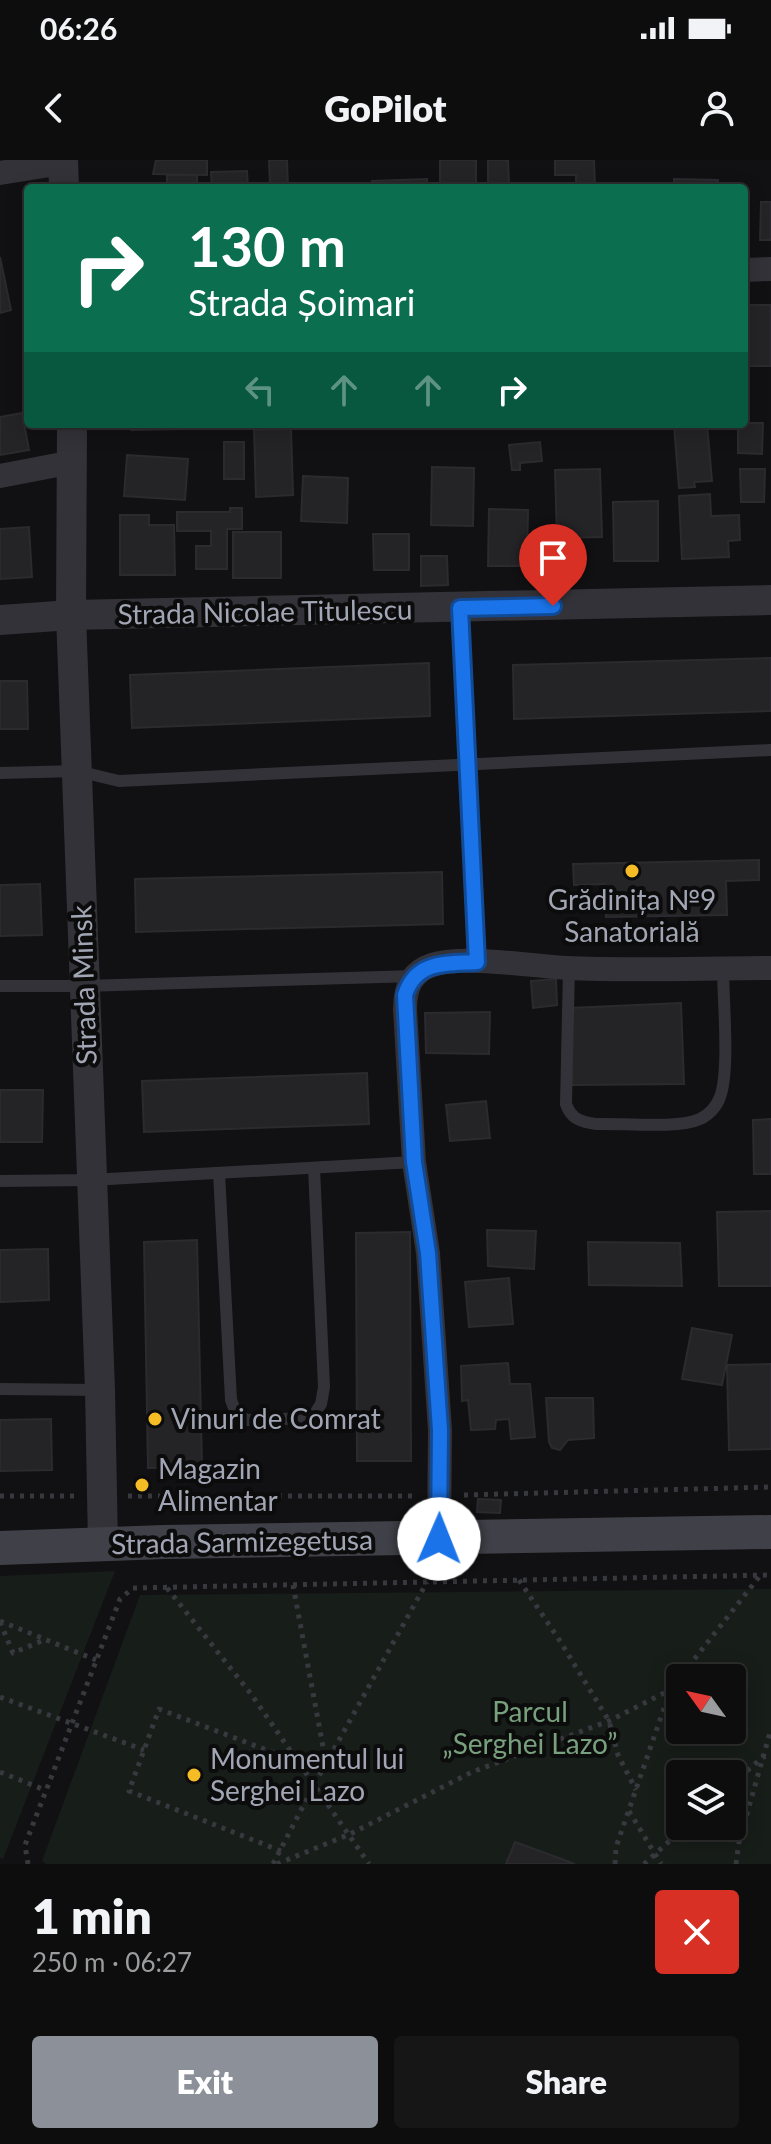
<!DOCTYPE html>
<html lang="en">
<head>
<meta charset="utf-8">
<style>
  :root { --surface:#0d0d0e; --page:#161617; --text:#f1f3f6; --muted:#9a9c9e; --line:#2d2d2e; --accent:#8c9099 }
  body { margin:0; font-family:Lato,sans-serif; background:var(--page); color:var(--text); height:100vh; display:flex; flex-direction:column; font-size:30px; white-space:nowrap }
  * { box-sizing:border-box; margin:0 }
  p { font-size:26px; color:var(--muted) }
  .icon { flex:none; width:44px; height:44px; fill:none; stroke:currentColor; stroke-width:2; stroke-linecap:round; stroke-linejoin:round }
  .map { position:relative; height:1704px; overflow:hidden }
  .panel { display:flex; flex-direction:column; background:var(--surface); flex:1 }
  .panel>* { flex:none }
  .hud { position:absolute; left:24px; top:24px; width:724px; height:244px; border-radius:8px; box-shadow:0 4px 20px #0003,0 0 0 2px var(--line); background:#0b6e4f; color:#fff; overflow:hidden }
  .needle { width:52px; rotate:303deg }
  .fabs { position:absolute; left:666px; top:1504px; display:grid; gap:16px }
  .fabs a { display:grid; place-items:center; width:80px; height:80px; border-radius:8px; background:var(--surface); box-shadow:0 4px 20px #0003,0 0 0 2px var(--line); font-size:40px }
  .pin { position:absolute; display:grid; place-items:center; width:68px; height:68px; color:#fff; margin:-82px -34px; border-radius:50% 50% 50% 0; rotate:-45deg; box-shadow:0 0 8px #0007 }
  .pin .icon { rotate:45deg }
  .me { position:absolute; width:88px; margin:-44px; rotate:1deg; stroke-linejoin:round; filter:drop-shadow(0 0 6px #0008) }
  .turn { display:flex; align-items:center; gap:28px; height:168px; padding:0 32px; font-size:36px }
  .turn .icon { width:104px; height:104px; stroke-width:2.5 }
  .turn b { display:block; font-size:56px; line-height:68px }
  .lanes { display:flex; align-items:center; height:76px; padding:0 32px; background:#0003; justify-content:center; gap:40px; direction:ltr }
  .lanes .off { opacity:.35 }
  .round { display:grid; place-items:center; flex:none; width:84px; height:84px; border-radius:8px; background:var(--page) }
  .head { display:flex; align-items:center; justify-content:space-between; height:136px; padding:0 32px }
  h1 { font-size:48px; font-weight:800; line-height:60px }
  .button { display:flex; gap:16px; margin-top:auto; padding:16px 32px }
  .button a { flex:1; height:92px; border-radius:8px; background:var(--accent); color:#fff; font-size:32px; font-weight:800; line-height:92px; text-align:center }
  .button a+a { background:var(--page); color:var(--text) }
  .status { display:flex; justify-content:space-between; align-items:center; height:56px; padding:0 40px; background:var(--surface); direction:ltr }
  .status svg { height:22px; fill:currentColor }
  header { display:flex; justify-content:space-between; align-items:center; height:104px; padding:0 32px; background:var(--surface); font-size:36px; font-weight:800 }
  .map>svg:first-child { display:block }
</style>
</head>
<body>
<div class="status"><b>06:26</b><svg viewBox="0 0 49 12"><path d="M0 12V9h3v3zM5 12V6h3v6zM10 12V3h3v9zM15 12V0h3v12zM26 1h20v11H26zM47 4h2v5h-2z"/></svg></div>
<header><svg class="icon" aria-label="back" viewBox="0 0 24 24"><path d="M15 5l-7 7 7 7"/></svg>GoPilot<svg class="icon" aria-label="person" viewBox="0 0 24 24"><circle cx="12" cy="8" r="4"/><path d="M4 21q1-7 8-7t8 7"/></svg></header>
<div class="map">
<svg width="771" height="1704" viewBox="0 0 771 1704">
  <rect width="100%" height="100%" fill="#111113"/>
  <g fill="#171d18" fill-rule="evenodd">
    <polygon points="115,1411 3,1699 0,1698 0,1416"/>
    <path d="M771 1429V1704H46L42 1701 140 1435ZM680 1518H732V1570H680ZM680 1614H732V1666H680Z"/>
  </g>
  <g fill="#242427" stroke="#2b2b2f" stroke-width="2">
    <polygon points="156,0 207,0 207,15 153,14"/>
    <polygon points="269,0 287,0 288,28 270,25"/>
    <rect x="440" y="0" width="36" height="25"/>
    <polygon points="488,0 508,0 509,23 488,24"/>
    <polygon points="555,0 594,0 595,27 576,27 576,15 555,15"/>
    <polygon points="247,11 248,28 212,28 211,12"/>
    <rect x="167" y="15" width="30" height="13"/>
    <polygon points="427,19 427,28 372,28 372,21"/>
    <polygon points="674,19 718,20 718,28 674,28"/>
    <polygon points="761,42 771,42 771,80 760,80"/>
    <polygon points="0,97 11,150 0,153"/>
    <rect x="744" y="145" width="27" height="61"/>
    <polygon points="22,253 29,290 0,295 0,257"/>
    <polygon points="744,263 763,263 762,294 738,293 738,264"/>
    <polygon points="131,264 186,264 186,269 131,270"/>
    <polygon points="707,264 712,321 694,322 695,327 679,328 674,265"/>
    <polygon points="291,269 293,335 256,337 254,270"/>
    <rect x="224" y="282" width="20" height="37"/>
    <polygon points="540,282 542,301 520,303 520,310 512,310 509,285"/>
    <polygon points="127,295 188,299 185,340 124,336"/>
    <polygon points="432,307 474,308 473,366 431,365"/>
    <polygon points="600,309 602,377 557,378 555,310"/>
    <polygon points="740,309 765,309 764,342 741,342"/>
    <polygon points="303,316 348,318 347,363 301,361"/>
    <polygon points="710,334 711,356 739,355 740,380 728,381 729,397 682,399 679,336"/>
    <polygon points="658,341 658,401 614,401 613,342"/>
    <polygon points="230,348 242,348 242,369 227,369 227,409 196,409 196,386 211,386 211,371 177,371 177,352 230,352"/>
    <polygon points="489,349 528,350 527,406 488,406"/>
    <polygon points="120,355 149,355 149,365 174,365 175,415 120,415"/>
    <polygon points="29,367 32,417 0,419 0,369"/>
    <rect x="233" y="372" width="48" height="46"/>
    <polygon points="373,374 409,374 409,410 374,410"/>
    <polygon points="421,396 447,396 448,425 421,426"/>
    <polygon points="771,498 771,551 514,559 513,505"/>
    <polygon points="429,503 430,556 132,568 130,515"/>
    <polygon points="0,521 27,521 28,569 0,569"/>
    <polygon points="759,700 759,720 726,721 727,755 606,757 605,724 574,725 573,704"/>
    <polygon points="442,712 443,764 136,772 135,719"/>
    <polygon points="40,724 42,775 0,776 0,725"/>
    <polygon points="556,819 557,845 533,848 531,821"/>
    <polygon points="681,843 684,924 571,925 570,848"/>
    <polygon points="490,852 489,894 426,893 425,853"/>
    <polygon points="367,913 369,964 144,972 142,921"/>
    <polygon points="0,930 43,930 42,982 0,982"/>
    <polygon points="486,941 490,978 450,981 446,945"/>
    <polygon points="771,959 771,1014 754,1014 753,960"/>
    <polygon points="771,1051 771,1126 719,1126 717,1052"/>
    <polygon points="487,1070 536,1071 534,1109 488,1106"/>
    <polygon points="410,1072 411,1301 357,1301 356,1073"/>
    <polygon points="197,1080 202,1307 148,1308 144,1082"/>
    <polygon points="588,1082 680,1083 682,1126 589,1125"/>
    <polygon points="48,1089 49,1140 0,1142 0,1090"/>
    <polygon points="509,1118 513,1164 469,1167 465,1122"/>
    <polygon points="692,1168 732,1175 722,1225 682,1219"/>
    <polygon points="508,1203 510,1224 530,1224 535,1277 511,1279 509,1259 496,1260 495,1269 471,1270 468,1240 462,1241 461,1206"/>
    <polygon points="771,1204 771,1289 729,1290 727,1205"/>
    <polygon points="546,1238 593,1238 594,1278 568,1280 560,1290 552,1288 549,1282"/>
    <polygon points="51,1259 52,1310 0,1311 0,1260"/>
    <polygon points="478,1339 501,1340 500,1353 477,1352"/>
    <polygon points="515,1682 575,1704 506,1704"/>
  </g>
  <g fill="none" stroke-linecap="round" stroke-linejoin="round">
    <g stroke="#38393f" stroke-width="5" stroke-dasharray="4 6" stroke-linecap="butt">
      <polyline points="464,1335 771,1327"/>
      <polyline points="0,1336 74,1336"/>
      <polyline points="128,1336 414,1336"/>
      <polyline points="519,1420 560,1481 609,1561 618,1595 636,1630"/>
      <polyline points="293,1425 326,1603"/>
      <polyline points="167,1428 251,1534 369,1704"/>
      <polyline points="0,1461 96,1500"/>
      <polyline points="0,1462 13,1493 44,1480"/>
      <polyline points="0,1537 144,1590"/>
      <polyline points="0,1612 45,1630"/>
      <polyline points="732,1624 763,1597 771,1596"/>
      <polyline points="629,1651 661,1704"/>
      <polyline points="281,1691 129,1631 159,1549 298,1602"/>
      <polyline points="28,1704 25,1685 120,1439 133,1428 771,1415"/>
      <polyline points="273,1704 314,1625 427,1422"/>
      <polyline points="277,1704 350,1674 472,1612 609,1561 670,1530 759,1417"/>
      <polyline points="615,1704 616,1687 670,1531"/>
      <polyline points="644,1704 686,1666"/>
      <polyline points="736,1704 739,1682 771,1569"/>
    </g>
    <g stroke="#323238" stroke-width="12">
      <polyline points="460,448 477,802"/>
      <polyline points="0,613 77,611 119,621 771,590"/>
      <path d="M569 808 566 944C571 959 581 962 596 964 622 963 678 969 700 959 709 955 717 946 720 937 730 911 723 839 723 808"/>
      <polyline points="0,826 84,826 415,816"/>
      <polyline points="219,1013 231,1240 236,1253 247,1260 312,1258 321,1244 324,1227 314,1008"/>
      <polyline points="0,1021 91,1020 414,1002"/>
      <polyline points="0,1229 100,1230"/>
    </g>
    <g stroke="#323238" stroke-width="24">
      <polyline points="0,13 63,3"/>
      <polyline points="744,110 771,109"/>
      <polyline points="0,316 73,302"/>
      <path d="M439 1379 440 1270 428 1093 414 1002 405 849C405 829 411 812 432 805 462 795 533 806 567 808 635 811 703 808 771 808"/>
    </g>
    <g stroke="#323238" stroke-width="30">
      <polyline points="63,0 64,28"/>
      <polyline points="72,264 71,455 100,1230 103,1385"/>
      <polyline points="0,460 71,455 771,440"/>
    </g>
    <polyline stroke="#404148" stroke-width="34" points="0,1388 164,1382 771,1372"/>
  </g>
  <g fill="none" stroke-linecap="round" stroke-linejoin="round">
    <defs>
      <path id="route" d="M439 1379 440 1270 428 1093 414 1002 405 835C416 800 447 804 477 802L460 448 553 446"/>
    </defs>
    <use href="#route" stroke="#114b97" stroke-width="20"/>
    <use href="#route" stroke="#1a73e8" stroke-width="14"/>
  </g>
  <g fill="#f6bc25" stroke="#0c0c0d" stroke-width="3">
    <circle cx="632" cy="711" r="8"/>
    <circle cx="155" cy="1259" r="8"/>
    <circle cx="142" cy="1325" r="8"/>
    <circle cx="194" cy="1615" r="8"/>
  </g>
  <g text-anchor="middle" stroke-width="8" stroke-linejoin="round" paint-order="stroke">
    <g font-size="28" fill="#a2a6b4" stroke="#0c0c0d">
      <text transform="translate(265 452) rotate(-1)" y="10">Strada Nicolae Titulescu</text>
      <text transform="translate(84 825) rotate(-92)" y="10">Strada Minsk</text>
      <text transform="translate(242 1382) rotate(-1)" y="10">Strada Sarmizegetusa</text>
    </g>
    <g font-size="28" fill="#a2a6b4" stroke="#0c0c0d" text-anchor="start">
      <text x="632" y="750" text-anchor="middle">Grădinița №9<tspan x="632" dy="32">Sanatorială</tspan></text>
      <text x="171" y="1269">Vinuri de Comrat</text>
      <text x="158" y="1319">Magazin<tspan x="158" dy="32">Alimentar</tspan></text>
      <text x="210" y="1609">Monumentul lui<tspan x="210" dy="32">Serghei Lazo</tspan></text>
    </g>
    <g font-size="28" fill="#78a07d" stroke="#0c0c0d">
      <text x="530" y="1562">Parcul<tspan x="530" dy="32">„Serghei Lazo”</tspan></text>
    </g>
  </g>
</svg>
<div class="fabs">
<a><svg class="needle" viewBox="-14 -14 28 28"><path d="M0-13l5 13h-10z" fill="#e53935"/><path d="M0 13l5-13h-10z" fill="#9a9c9e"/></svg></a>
<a><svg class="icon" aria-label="layers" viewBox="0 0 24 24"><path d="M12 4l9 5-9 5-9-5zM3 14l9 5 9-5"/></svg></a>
</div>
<div class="pin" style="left:553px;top:446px;background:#d93025"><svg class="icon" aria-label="arrive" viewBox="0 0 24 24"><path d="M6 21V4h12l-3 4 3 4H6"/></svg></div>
<svg class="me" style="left:439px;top:1379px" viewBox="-20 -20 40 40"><circle r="19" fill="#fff"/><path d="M0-13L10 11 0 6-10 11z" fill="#1a73e8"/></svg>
<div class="hud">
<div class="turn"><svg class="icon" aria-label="right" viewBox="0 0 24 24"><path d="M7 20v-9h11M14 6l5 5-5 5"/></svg><div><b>130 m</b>Strada Șoimari</div></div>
<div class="lanes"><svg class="icon off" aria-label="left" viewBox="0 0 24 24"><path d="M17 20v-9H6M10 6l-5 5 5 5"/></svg><svg class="icon off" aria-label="ahead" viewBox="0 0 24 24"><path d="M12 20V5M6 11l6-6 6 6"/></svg><svg class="icon off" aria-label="ahead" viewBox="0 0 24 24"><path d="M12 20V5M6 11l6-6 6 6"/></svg><svg class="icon" aria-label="right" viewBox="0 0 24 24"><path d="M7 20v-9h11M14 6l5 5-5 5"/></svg></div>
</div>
</div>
<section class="panel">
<div class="head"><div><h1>1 min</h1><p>250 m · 06:27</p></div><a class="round" style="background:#d93025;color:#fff"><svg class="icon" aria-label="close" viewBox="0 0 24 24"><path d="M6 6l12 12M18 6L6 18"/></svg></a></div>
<div class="button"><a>Exit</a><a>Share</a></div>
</section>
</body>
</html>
